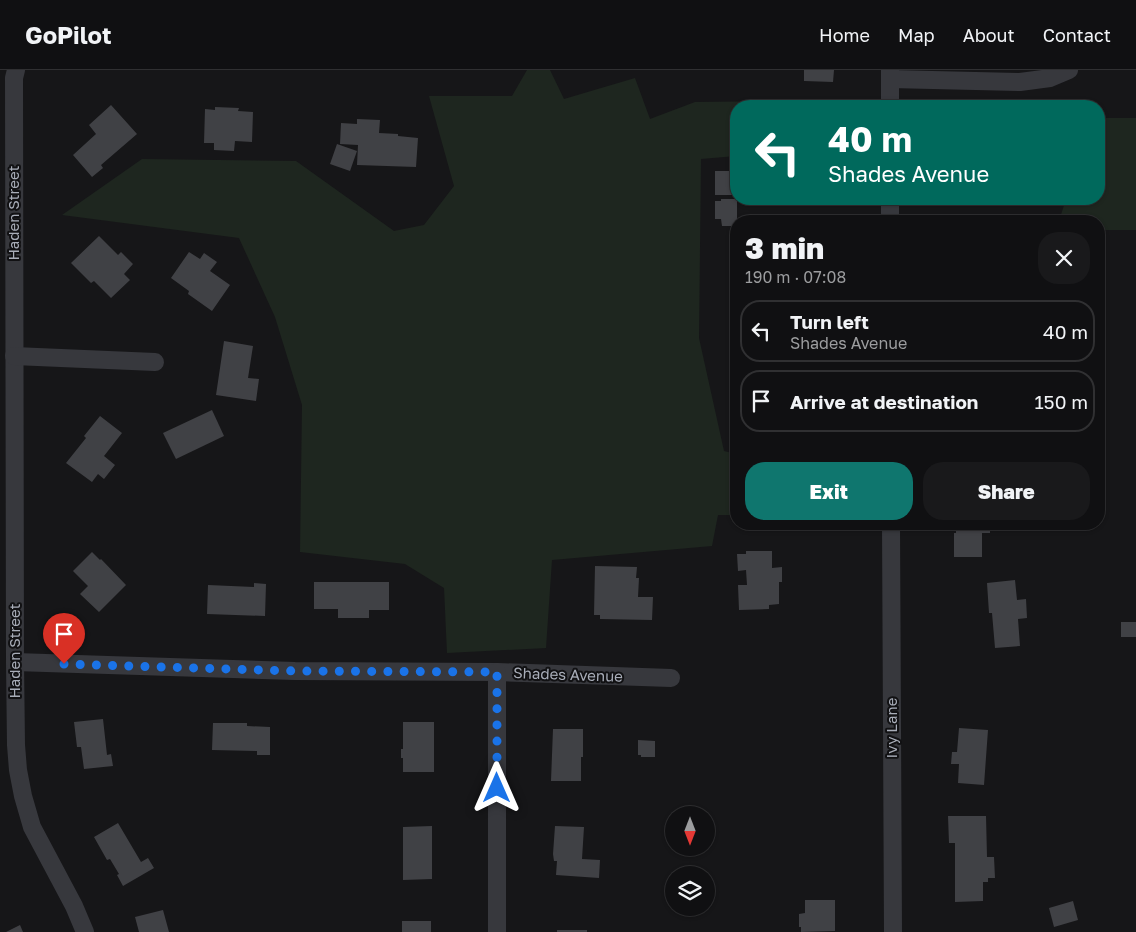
<!DOCTYPE html>
<html lang="en">
<head>
<meta charset="utf-8">
<style>
  :root { --surface:#101012; --page:#19191b; --text:#f1f3f6; --muted:#9c9d9f; --line:#303032; --accent:#0f766e }
  body { margin:0; font-family:"Golos Text",sans-serif; background:var(--page); color:var(--text); height:100vh; display:flex; flex-direction:column; font-size:19px; white-space:nowrap }
  * { box-sizing:border-box; margin:0 }
  p { font-size:16px; color:var(--muted) }
  .icon { flex:none; width:28px; height:28px; fill:none; stroke:currentColor; stroke-width:2; stroke-linecap:round; stroke-linejoin:round }
  .map { position:relative; flex:1; overflow:hidden }
  .drawer { position:absolute; left:730px; top:145px; width:375px; height:315px; display:flex; flex-direction:column; background:var(--surface); border-radius:20px; box-shadow:0 1px 4px #0004,0 0 0 1px var(--line) }
  .drawer>* { flex:none }
  .top-card { position:absolute; left:730px; top:30px; width:375px; height:105px; border-radius:20px; box-shadow:0 1px 4px #0004,0 0 0 1px var(--line); background:#00695c; color:#fff; overflow:hidden }
  .needle { width:32px; rotate:180deg }
  .fabs { position:absolute; left:665px; top:736px; display:grid; gap:10px }
  .fabs a { display:grid; place-items:center; width:50px; height:50px; border-radius:50%; background:var(--surface); box-shadow:0 1px 4px #0004,0 0 0 1px var(--line); font-size:25px }
  .pin { position:absolute; display:grid; place-items:center; width:42px; height:42px; color:#fff; margin:-51px -21px; border-radius:50% 50% 50% 0; rotate:-45deg; box-shadow:0 0 5px #0007 }
  .pin .icon { rotate:45deg }
  .me { position:absolute; width:55px; margin:-28px; rotate:0deg; stroke-linejoin:round; filter:drop-shadow(0 0 4px #0008) }
  .turn { display:flex; align-items:center; gap:18px; height:105px; padding:0 15px; font-size:22px }
  .turn .icon { width:65px; height:65px; stroke-width:2.5 }
  .turn b { display:block; font-size:35px; line-height:42px }
  .round { display:grid; place-items:center; flex:none; width:52px; height:52px; border-radius:20px; background:var(--page) }
  .summary { display:flex; align-items:center; justify-content:space-between; height:85px; padding:0 15px }
  h1 { font-size:30px; font-weight:800; line-height:38px }
  .action { display:flex; gap:10px; margin-top:auto; padding:10px 15px }
  .action a { flex:1; height:58px; border-radius:20px; background:var(--accent); color:#fff; font-size:20px; font-weight:800; line-height:58px; text-align:center }
  .action a+a { background:var(--page); color:var(--text) }
  ul { padding:0; list-style:none }
  li { display:flex; align-items:center; gap:15px; height:62px; margin:0 10px 8px; padding:0 5px; border:2px solid var(--line); border-radius:20px }
  li div { flex:1 }
  li b { display:block; font-size:19px }
  li em { font-style:normal }
  header { display:flex; align-items:center; gap:30px; box-sizing:border-box; height:70px; padding:0 25px; background:var(--surface); border-bottom:1px solid var(--line) }
  header strong { font-size:24px }
  nav { display:flex; gap:28px; margin-inline-start:auto; font-size:18px }
  .map>svg:first-child { display:block }
</style>
</head>
<body>
<header>
<strong>GoPilot</strong>
<nav><a>Home</a><a>Map</a><a>About</a><a>Contact</a></nav>
</header>
<div class="map">
<svg width="1136" height="862" viewBox="0 0 1136 862">
  <rect width="100%" height="100%" fill="#161618"/>
  <g fill="#1e261f">
    <polygon points="527,0 550,0 564,29 635,8 650,49 695,32 855,30 855,36 736,36 736,86 701,89 699,268 724,381 736,384 736,445 718,445 712,476 552,490 546,578 447,583 444,518 405,494 300,482 302,335 275,247 239,168 62,145 142,89 296,91 394,161 424,155 454,116 429,26 512,26"/>
    <polygon points="1099,48 1136,48 1136,160 1099,160 1099,151 1059,151 1066,129 1099,129"/>
  </g>
  <g fill="#404145">
    <polygon points="804,0 834,0 833,12 804,11"/>
    <polygon points="111,35 137,64 101,95 103,98 92,107 73,85 96,64 89,55"/>
    <polygon points="215,37 239,38 238,41 253,42 252,72 235,71 234,81 214,80 214,73 204,73 205,39 215,40"/>
    <polygon points="357,49 380,50 379,63 398,64 398,66 418,68 416,97 357,95 358,75 340,74 341,53 357,54"/>
    <polygon points="337,74 357,81 350,101 330,94"/>
    <rect x="715" y="101" width="21" height="24"/>
    <polygon points="721,129 737,129 737,150 735,150 735,156 722,156 721,149 715,149 715,131 721,131"/>
    <polygon points="99,166 118,185 121,182 133,194 124,204 130,210 111,228 94,211 91,213 71,193"/>
    <polygon points="189,182 200,189 204,183 217,192 210,201 230,215 212,241 188,224 189,221 171,208"/>
    <polygon points="732,221 736,221 736,259 731,259"/>
    <polygon points="224,271 253,276 248,308 259,309 256,331 216,325"/>
    <polygon points="212,340 224,366 176,389 163,363"/>
    <polygon points="100,346 122,363 104,386 115,395 104,409 98,404 92,412 66,393 86,368 84,366"/>
    <polygon points="956,454 990,454 990,463 982,463 982,487 954,487 954,463 956,463"/>
    <polygon points="746,481 772,481 772,498 782,497 782,512 779,512 779,534 769,535 769,539 739,540 738,515 747,515 746,500 738,501 737,484 746,484"/>
    <polygon points="92,482 100,490 101,489 126,515 99,542 80,524 88,516 73,501"/>
    <polygon points="595,496 637,497 636,508 639,508 638,527 653,527 652,550 600,549 600,545 594,545"/>
    <polygon points="1015,510 1017,530 1026,529 1027,548 1018,549 1020,576 995,578 992,543 989,543 987,513"/>
    <polygon points="314,512 389,512 389,540 369,540 369,548 338,548 338,539 314,539"/>
    <polygon points="254,513 266,514 265,546 207,544 208,515 254,517"/>
    <rect x="1121" y="552" width="15" height="15"/>
    <polygon points="103,649 107,685 111,684 113,696 84,699 81,677 77,677 74,652"/>
    <polygon points="403,652 434,652 434,702 403,702 403,688 401,688 401,679 403,679"/>
    <polygon points="213,653 247,653 247,656 270,657 270,685 257,685 257,681 212,680"/>
    <polygon points="959,658 988,660 984,715 958,713 959,694 951,694 952,682 957,682"/>
    <polygon points="553,659 583,659 583,687 581,687 581,711 551,711"/>
    <polygon points="638,670 655,671 655,687 641,687 641,685 638,685"/>
    <polygon points="948,746 986,746 987,787 994,787 995,808 988,808 988,812 983,812 983,831 955,832 955,773 949,773"/>
    <polygon points="118,753 141,792 148,788 154,798 123,816 117,805 119,804 110,789 107,790 94,767"/>
    <polygon points="432,756 432,809 403,810 403,757"/>
    <polygon points="555,756 584,757 582,789 600,790 599,808 556,805 557,791 554,791 553,784"/>
    <polygon points="805,830 835,830 835,861 801,862 801,857 799,857 799,844 805,843"/>
    <polygon points="1073,831 1078,850 1054,857 1049,838"/>
    <polygon points="163,840 169,862 139,862 135,847"/>
    <rect x="402" y="851" width="29" height="11"/>
    <polygon points="20,855 23,862 6,862"/>
    <rect x="557" y="860" width="30" height="2"/>
  </g>
  <g fill="none" stroke-linecap="round" stroke-linejoin="round">
    <g stroke="#37383d" stroke-width="18">
      <polyline points="16,0 14,8 15,592 16,675 18,700 23,726 32,757 74,836 85,862"/>
      <polyline points="890,9 1020,12 1050,8 1069,0"/>
      <polyline points="890,36 890,0"/>
      <polyline points="890,129 890,151"/>
      <polyline points="14,286 155,292"/>
      <polyline points="891,454 893,862"/>
      <polyline points="15,592 295,601 497,602 671,608"/>
      <polyline points="497,602 497,862"/>
    </g>
  </g>
  <g fill="none" stroke-linecap="round" stroke-linejoin="round">
    <polyline stroke="#1a73e8" stroke-width="9" stroke-dasharray="0 16.2" points="64,594 295,601 497,602 497,718"/>
  </g>
  <g text-anchor="middle" stroke-width="4" stroke-linejoin="round" paint-order="stroke">
    <g font-size="15" fill="#a8adb8" stroke="#111113">
      <text transform="translate(14 143) rotate(-90)" y="5">Haden Street</text>
      <text transform="translate(15 581) rotate(-90)" y="5">Haden Street</text>
      <text transform="translate(568 605) rotate(2)" y="5">Shades Avenue</text>
      <text transform="translate(892 658) rotate(-90)" y="5">Ivy Lane</text>
    </g>
  </g>
</svg>
<div class="fabs">
<a><svg class="needle" viewBox="-14 -14 28 28"><path d="M0-13l5 13h-10z" fill="#e53935"/><path d="M0 13l5-13h-10z" fill="#9c9d9f"/></svg></a>
<a><svg class="icon" aria-label="layers" viewBox="0 0 24 24"><path d="M12 4l9 5-9 5-9-5zM3 14l9 5 9-5"/></svg></a>
</div>
<div class="pin" style="left:64px;top:594px;background:#d93025"><svg class="icon" aria-label="arrive" viewBox="0 0 24 24"><path d="M6 21V4h12l-3 4 3 4H6"/></svg></div>
<svg class="me" style="left:497px;top:718px" viewBox="-20 -20 40 40"><path d="M0-17L14 15 0 8-14 15z" fill="#1a73e8" stroke="#fff" stroke-width="4"/></svg>
<div class="top-card">
<div class="turn"><svg class="icon" aria-label="left" viewBox="0 0 24 24"><path d="M17 20v-9H6M10 6l-5 5 5 5"/></svg><div><b>40 m</b>Shades Avenue</div></div>
</div>
<section class="drawer">
<div class="summary"><div><h1>3 min</h1><p>190 m · 07:08</p></div><a class="round"><svg class="icon" aria-label="close" viewBox="0 0 24 24"><path d="M6 6l12 12M18 6L6 18"/></svg></a></div>
<ul>
<li><svg class="icon" aria-label="left" viewBox="0 0 24 24"><path d="M17 20v-9H6M10 6l-5 5 5 5"/></svg><div><b>Turn left</b><p>Shades Avenue</p></div><em>40 m</em></li>
<li><svg class="icon" aria-label="arrive" viewBox="0 0 24 24"><path d="M6 21V4h12l-3 4 3 4H6"/></svg><div><b>Arrive at destination</b></div><em>150 m</em></li>
</ul>
<div class="action"><a>Exit</a><a>Share</a></div>
</section>
</div>
</body>
</html>
